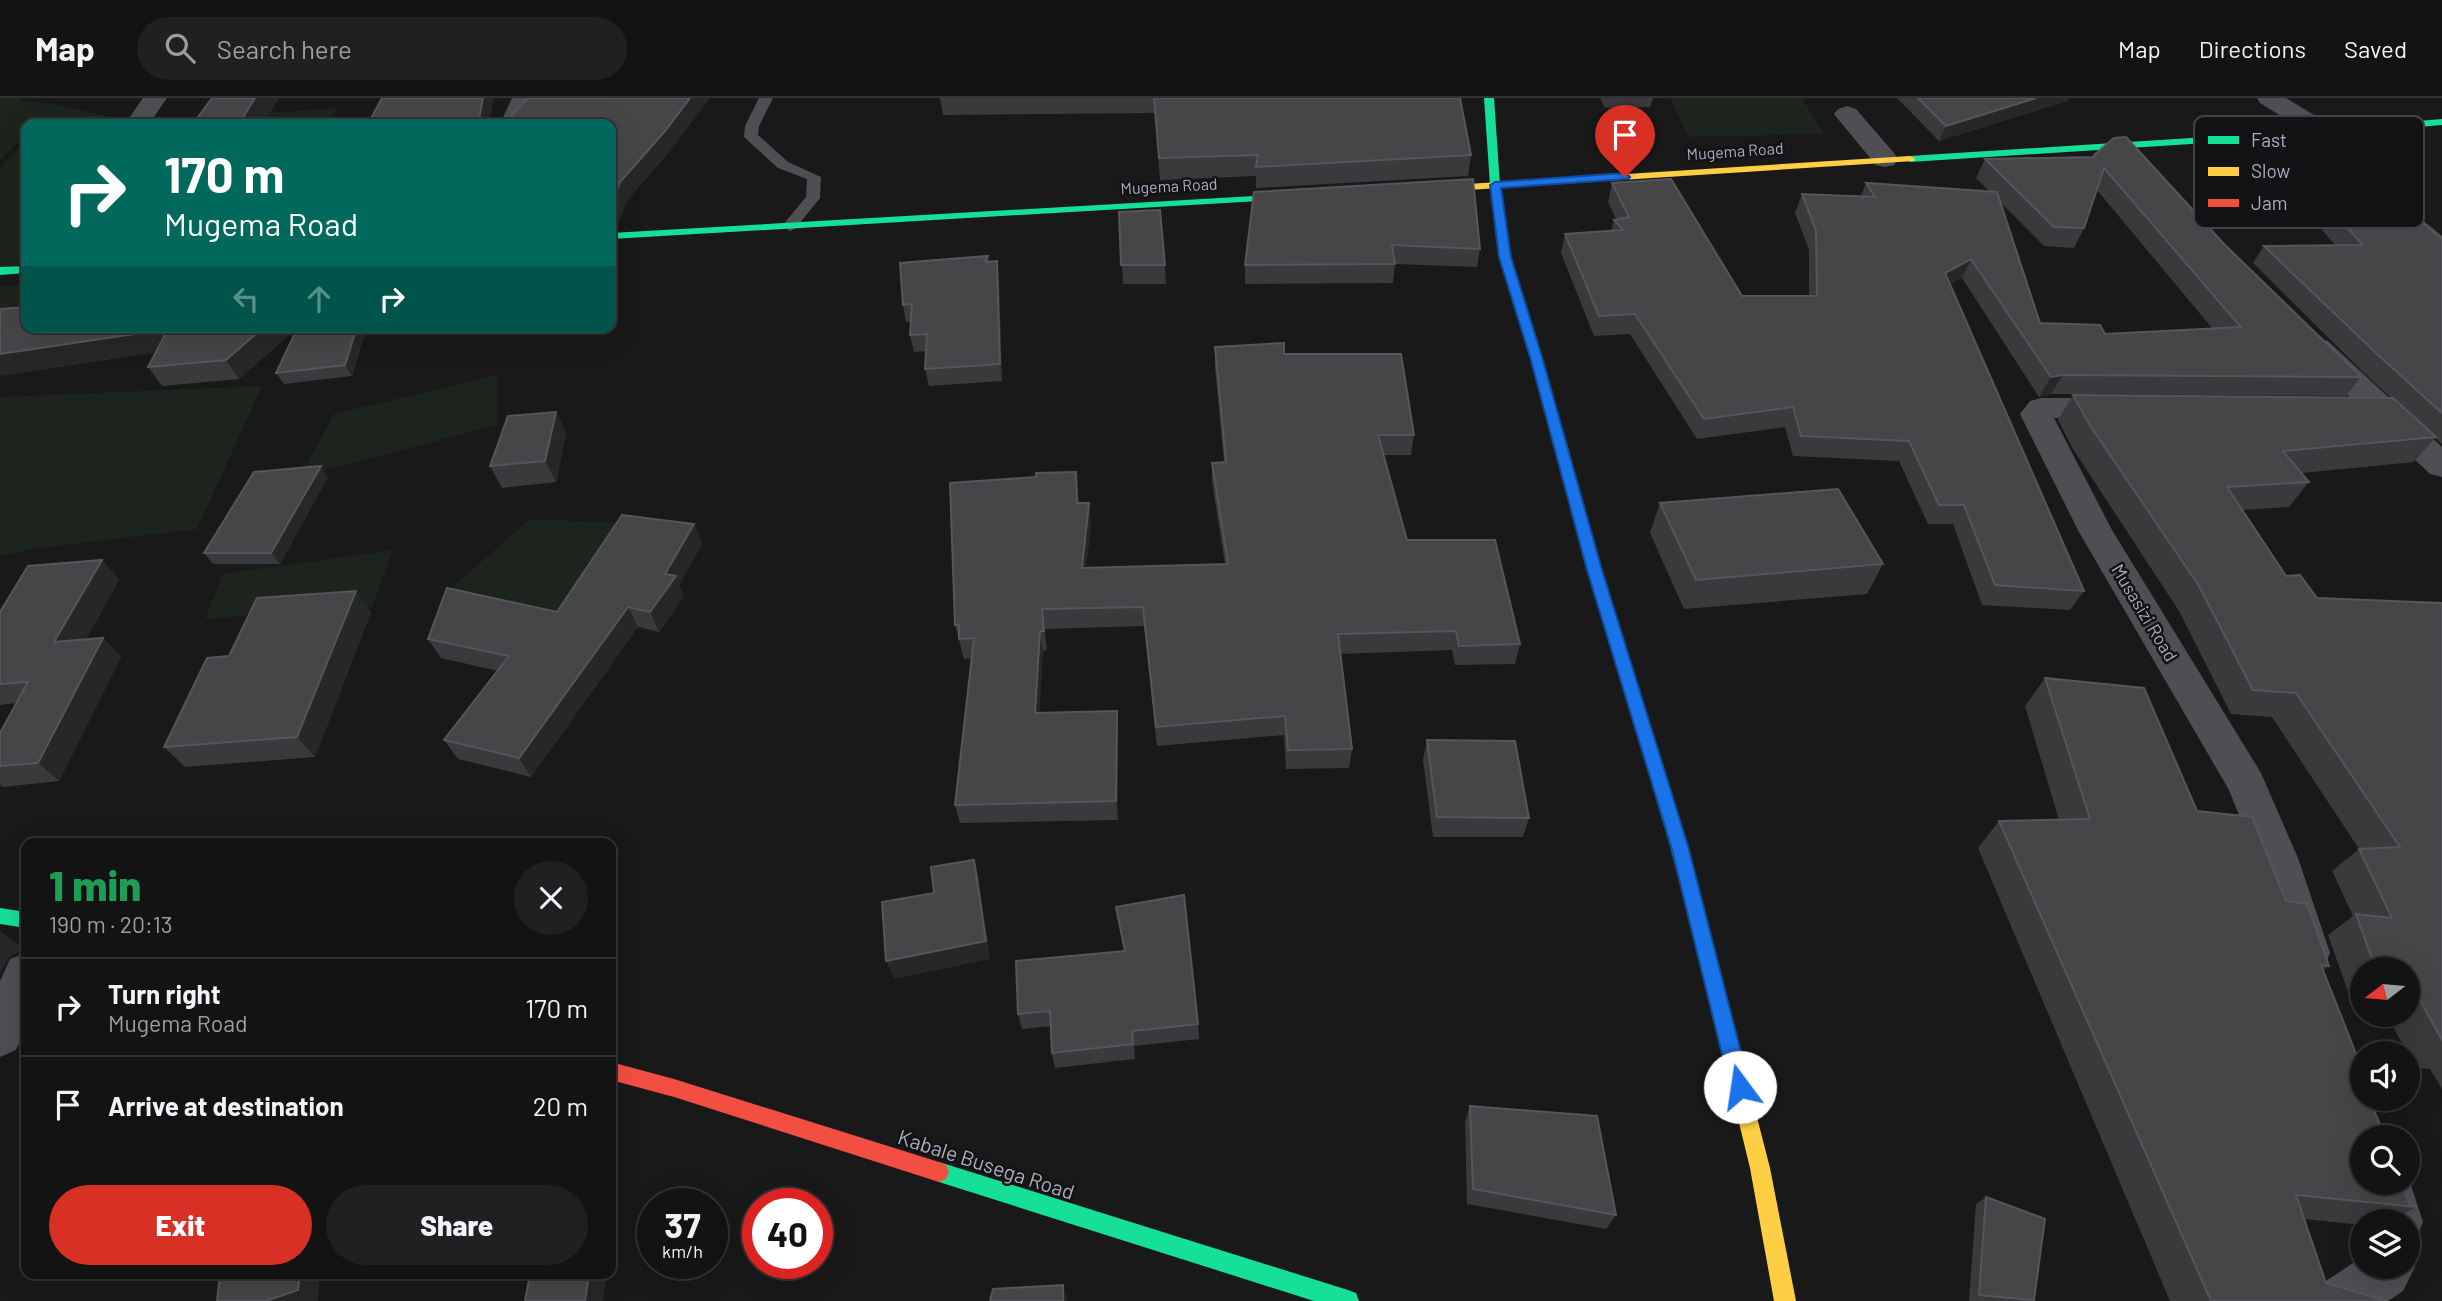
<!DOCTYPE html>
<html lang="en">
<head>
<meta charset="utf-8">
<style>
  :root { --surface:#131314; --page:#202022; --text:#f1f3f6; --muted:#9d9ea0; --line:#323234; --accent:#d93025 }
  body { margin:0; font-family:Barlow,sans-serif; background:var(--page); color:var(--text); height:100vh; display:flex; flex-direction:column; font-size:26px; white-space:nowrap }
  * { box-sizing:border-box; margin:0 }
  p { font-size:23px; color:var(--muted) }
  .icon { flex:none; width:38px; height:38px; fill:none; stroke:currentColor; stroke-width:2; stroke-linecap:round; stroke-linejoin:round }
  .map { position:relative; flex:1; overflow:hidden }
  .panel { position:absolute; left:21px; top:740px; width:595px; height:441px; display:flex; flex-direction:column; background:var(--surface); border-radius:14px; box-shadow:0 7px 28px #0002,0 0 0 2px var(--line) }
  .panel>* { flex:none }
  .guide { position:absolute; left:21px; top:21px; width:595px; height:214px; border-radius:14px; box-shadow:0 7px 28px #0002,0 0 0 2px var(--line); background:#00695c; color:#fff; overflow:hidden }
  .needle { width:46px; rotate:254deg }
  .fabs { position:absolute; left:2350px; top:859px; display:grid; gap:14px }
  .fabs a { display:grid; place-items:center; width:70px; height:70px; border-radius:50%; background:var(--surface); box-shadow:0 7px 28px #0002,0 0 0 2px var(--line); font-size:35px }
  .speed { position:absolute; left:637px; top:1090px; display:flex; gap:14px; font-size:35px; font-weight:700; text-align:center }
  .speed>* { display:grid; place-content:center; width:91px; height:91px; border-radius:50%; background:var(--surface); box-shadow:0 7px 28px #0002,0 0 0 2px var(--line); line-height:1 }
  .speed small { font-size:18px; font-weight:400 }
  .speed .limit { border:10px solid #d22; background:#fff; color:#111 }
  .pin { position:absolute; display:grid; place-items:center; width:60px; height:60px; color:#fff; margin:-72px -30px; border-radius:50% 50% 50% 0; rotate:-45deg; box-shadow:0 0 7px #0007 }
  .pin .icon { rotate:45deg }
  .me { position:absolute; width:77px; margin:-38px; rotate:346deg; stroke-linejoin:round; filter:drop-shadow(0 0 5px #0008) }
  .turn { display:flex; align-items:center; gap:24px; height:147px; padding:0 28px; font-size:32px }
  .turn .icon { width:91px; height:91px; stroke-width:2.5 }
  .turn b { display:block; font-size:49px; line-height:60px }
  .lanes { display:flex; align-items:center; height:66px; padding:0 28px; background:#0003; justify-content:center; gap:35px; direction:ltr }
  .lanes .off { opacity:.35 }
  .round { display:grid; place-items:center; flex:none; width:74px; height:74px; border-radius:37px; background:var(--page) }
  .summary { display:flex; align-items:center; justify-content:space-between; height:119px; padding:0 28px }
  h1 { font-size:42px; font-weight:800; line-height:52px; color:#1e9e55 }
  .cta { display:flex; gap:14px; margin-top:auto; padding:14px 28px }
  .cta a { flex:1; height:80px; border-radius:42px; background:var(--accent); color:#fff; font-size:28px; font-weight:800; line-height:80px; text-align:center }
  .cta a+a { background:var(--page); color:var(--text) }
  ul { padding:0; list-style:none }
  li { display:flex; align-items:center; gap:21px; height:98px; padding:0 28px; border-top:2px solid var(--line) }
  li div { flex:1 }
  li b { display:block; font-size:26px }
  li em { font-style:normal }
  header { display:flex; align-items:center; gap:42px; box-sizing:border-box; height:98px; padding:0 35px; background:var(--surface); border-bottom:2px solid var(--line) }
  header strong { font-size:33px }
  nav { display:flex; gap:38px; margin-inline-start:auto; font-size:24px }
  .search { width:490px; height:63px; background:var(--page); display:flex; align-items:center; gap:18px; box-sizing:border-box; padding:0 24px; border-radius:38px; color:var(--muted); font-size:26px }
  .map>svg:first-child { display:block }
</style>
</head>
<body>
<header>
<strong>Map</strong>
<div class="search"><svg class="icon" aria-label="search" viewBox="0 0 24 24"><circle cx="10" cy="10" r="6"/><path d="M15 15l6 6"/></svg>Search here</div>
<nav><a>Map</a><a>Directions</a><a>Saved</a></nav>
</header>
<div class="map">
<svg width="2442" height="1203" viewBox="0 0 2442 1203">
  <rect width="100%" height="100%" fill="#19191a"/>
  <g fill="#1d241e">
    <polygon points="0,0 22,0 20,2 59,7 123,22 120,26 41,26 49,16 38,26 26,26 26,37 0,62"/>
    <polygon points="1670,0 1802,0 1824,36 1688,39"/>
    <polygon points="338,10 327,26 179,26 184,21"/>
    <polygon points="26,42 26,154 13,172 0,171 0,71"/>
    <polygon points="26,187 26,229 0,232 0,189"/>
    <polygon points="497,277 497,327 300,379 334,316"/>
    <polygon points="262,288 197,431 31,451 0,458 0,299"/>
    <polygon points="530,421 625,425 548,525 439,501"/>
    <polygon points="393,452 372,508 205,521 223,476"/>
  </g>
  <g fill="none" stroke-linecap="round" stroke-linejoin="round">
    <polygon fill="#4d4f53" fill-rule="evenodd" points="759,0 773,0 759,28 758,37 788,64 821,79 820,100 795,131 790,133 782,128 806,99 807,81 778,70 744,39 745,28"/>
    <g fill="#4d4f53" fill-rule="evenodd">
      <polygon points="143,0 167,0 149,26 125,26"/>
      <polygon points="512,0 536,0 525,26 500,26"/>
      <polygon points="2257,0 2286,0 2334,29 2338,34 2334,39 2323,41 2442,138 2442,160 2432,158 2292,41 2288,36 2292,31 2299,29 2260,5"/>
      <polygon points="1847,8 1856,11 1894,55 1898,61 1894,67 1885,69 1876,67 1838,21 1834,16 1838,11"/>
      <polygon points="2317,241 2328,243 2442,349 2442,379 2430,376 2306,257 2302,250 2306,243"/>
      <polygon points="2041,300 2119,300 2130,303 2135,310 2130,317 2119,320 2054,320 2112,432 2261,675 2298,760 2330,855 2324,869 2308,875 2292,869 2256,760 2229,692 2079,434 2020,316 2030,303"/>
      <polygon points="26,855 26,929 16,952 0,959 0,883 10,861"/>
      <polygon points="2408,1078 2423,1124 2416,1142 2408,1145 2408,1124 2373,1124 2361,1085 2362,1082 2362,1085 2408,1085"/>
      <polygon points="2408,1153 2415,1169 2403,1193 2388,1203 2315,1203 2323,1185 2362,1159 2362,1169 2408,1169"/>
    </g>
    <g fill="#16e098" fill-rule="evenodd">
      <polygon points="1484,0 1494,0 1500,87 1511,159 1542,259 1602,472 1688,748 1734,930 1732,936 1725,939 1718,936 1716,930 1670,748 1588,472 1530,259 1499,159 1490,87"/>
      <polygon points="2442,21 2442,27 2301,39 1910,64 1905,61 1910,58 2301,33"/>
      <polygon points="1305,95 1309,96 1309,100 611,141 611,135"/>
      <polygon points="26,168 26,175 0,177 0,169"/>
      <polygon points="0,810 26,814 26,830 0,826"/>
      <polygon points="939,1064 1348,1192 1356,1195 1359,1203 1314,1203 939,1084 932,1081 929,1074 932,1067"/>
    </g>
    <g fill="#ffcf43" fill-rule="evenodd">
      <polygon points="1910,58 1915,61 1914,63 1421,95 1416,92 1421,89"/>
      <polygon points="1725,921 1732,924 1734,930 1770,1070 1796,1203 1774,1203 1750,1070 1716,930 1718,924"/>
    </g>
    <polygon fill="#f24e42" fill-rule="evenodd" points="611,964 674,981 939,1064 946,1067 949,1074 946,1081 939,1084 674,999 611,982"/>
  </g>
  <g fill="#393a3c" fill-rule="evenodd">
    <polygon points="940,0 1214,0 1471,57 1468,78 1256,90 1256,78 1160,82 1155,15 943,17"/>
    <polygon points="1600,0 1653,0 1650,9 1605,10"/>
    <polygon points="1897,0 2068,0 2067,3 1939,43"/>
    <path d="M2094 57 2224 146 2361 279 2346 298 2051 296 2039 299 1962 180 1950 186 2084 493 2070 512 1982 507 1953 426H1928L1899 363 1793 358 1785 329 1697 341 1630 236 1594 238 1561 155 1565 136 1611 133 1614 122 1616 121 1608 104 1612 85 1742 198H1809V152L1795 115 1802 96 1861 98 1866 85 1990 94 1976 80 1985 61 2093 60ZM2097 92 2212 230 2105 236 2040 225 2000 104 2044 148 2074 150 2084 130Z"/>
    <polygon points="2289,64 2442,141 2442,346 2435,340 2414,364 2302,375 2309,384 2289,409 2242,412 2286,478 2317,500 2442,505 2442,991 2430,971 2415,970 2387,917 2408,917 2408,872 2362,872 2362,900 2350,899 2328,837 2353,818 2332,773 2359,751 2272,619 2231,616 2179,513 2073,351 2058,322 2073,297 2391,300 2363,274 2253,165 2264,148 2335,147 2278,81"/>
    <polygon points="1473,81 1480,151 1477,169 1395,166 1393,185 1245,186 1245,167"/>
    <polygon points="1119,114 1165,167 1166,186 1123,186"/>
    <polygon points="988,158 989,164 997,163 999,180 1002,283 929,288 925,271 926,253 914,254 910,237 911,224 906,224 903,207"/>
    <polygon points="298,229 239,281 162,288 148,269 156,254 0,278"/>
    <polygon points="367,229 352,278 284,286 276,275"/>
    <polygon points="1215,249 1284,256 1414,337 1411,357 1384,357 1407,442 1520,546 1515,566 1455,567 1452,552 1340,556 1352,651 1349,670 1286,671 1284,637 1157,648 1144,528 1045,531 1047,552 1043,553 1039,615 1117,613 1118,632 1118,722 960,725 955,707 972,560 964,561 955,527 1036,379 1076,374 1079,405 1091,425 1086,470 1225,466 1212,384 1212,365 1224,364 1215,269"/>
    <polygon points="556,314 566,335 556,384 502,390 490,368"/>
    <polygon points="328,379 280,466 213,466 204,455"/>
    <polygon points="1660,405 1883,466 1867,496 1684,511 1650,435"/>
    <polygon points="694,426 702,446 679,487 684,498 659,534 638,529 531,679 458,661 444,642 498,573 441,560 428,541 557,514"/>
    <polygon points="102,462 119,482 86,541 103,540 121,559 59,683 3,689 0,686 0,635 16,605 0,607 0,514"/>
    <polygon points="371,514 315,659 185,669 164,649"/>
    <polygon points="2045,580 2197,713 2286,803 2329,868 2323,872 2362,1001 2409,1105 2417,1109 2387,1124 2362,1124 2362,1127 2304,1121 2326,1185 2387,1203 2170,1203 1978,750 1999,723 2059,722 2025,608"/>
    <polygon points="1427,642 1529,720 1523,739 1433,739 1423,662"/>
    <polygon points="1116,809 1198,926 1199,941 1134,948 1135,961 1055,970 1052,955 1051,928 1022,931 1018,916 1124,853"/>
    <polygon points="1470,1008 1616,1117 1606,1131 1467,1106 1465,1024"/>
    <polygon points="1986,1099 2034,1202 2033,1203 1969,1203 1976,1106"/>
  </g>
  <g fill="#272728">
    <polygon points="255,0 279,0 263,26 239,26"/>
    <polygon points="483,0 494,0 489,26 478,26"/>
    <polygon points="690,0 710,0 671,52 627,103 618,127 611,128 611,108 620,84"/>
    <polygon points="2036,0 2068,0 2067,3 1939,43 1946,28"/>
    <polygon points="1971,161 1962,180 1936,194 1945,175"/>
    <polygon points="997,163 999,180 1002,283 1000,266"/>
    <polygon points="264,229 298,229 239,281 226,262"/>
    <polygon points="357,229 367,229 352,278 345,267"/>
    <polygon points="168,231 181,250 0,278 0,256"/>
    <polygon points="2063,277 2051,296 2039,299 2051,279"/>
    <polygon points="556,314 566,335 556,384 545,363"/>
    <polygon points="321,368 328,379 280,466 271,455"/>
    <polygon points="1076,374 1078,394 1079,425 1077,405"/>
    <polygon points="1089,405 1091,425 1084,490 1082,470"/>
    <polygon points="694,426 702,446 679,487 684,498 659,534 650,514 665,476"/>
    <polygon points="102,462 119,482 74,563 54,544"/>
    <polygon points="356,493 371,514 315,659 297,639"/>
    <polygon points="628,509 638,529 531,679 519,660"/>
    <polygon points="1042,511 1045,531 1047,552 1044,533"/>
    <polygon points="1040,533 1043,553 1038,634 1035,615"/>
    <polygon points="103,540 121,559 59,683 38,665"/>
    <polygon points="1117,613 1118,632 1118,722 1116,703"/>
    <polygon points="974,762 979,781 990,861 894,881 886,863"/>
    <polygon points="0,833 24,851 8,860 0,877"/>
    <polygon points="611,1089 618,1096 611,1148"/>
    <polygon points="300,1176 320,1176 318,1203 266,1203"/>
    <polygon points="589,1176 607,1176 603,1203 585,1203"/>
    <polygon points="1063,1187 1067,1200 1067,1203 1063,1203"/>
  </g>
  <g fill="#464649" stroke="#55565b" stroke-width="2">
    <polygon points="212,0 255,0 239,26 193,26"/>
    <polygon points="382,0 483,0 478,26 368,26"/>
    <polygon points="528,0 690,0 665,33 620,84 611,108 611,26 504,26"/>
    <polygon points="1154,0 1460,0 1471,57 1256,69 1258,57 1159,60"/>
    <polygon points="1918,0 2036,0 1946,28"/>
    <polygon points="2126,39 2224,146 2361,279 2063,277 2051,279 1971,161 1945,175 2084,493 1995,487 1964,407 1939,407 1909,343 1801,338 1793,309 1704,321 1635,216 1599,218 1565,136 1623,132 1614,122 1629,119 1612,85 1671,81 1742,198 1817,198 1816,133 1802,96 1875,99 1866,85 1997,94 2040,225 2100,227 2105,236 2241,229 2104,70 2084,130 2054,129 1985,61 2095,59 2094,57 2114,40"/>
    <polygon points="2289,64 2349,65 2442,141 2442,315 2377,256 2264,148 2363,147"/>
    <polygon points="1473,81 1480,151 1392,147 1395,166 1245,167 1254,94"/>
    <polygon points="1160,112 1165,167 1121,167 1119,114"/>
    <polygon points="988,158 985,164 997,163 1000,266 925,271 927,236 910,237 912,206 903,207 900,165"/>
    <polygon points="26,209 26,229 264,229 226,262 148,269 168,231 0,256 0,211"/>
    <polygon points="298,229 357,229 345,267 276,275"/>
    <polygon points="1284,245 1284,256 1401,256 1414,337 1378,337 1407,442 1495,442 1520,546 1459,548 1456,533 1338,536 1352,651 1288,652 1285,618 1156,629 1143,509 1042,511 1044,533 1040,533 1035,615 1117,613 1116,703 955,707 974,540 959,541 959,527 955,527 950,385 1036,379 1036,375 1076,374 1077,405 1089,405 1082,470 1228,466 1212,365 1226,364 1215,249"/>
    <polygon points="2073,297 2393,300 2436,339 2283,353 2309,384 2227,389 2286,478 2300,477 2317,500 2442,505 2442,942 2409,882 2408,882 2408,872 2376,872 2356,816 2392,820 2359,751 2400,749 2296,595 2253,592 2199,488 2089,326"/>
    <polygon points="556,314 545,363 490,368 508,318"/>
    <polygon points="321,368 271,455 204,455 254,374"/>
    <polygon points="1838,391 1883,466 1696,482 1660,405"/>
    <polygon points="622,417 694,426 665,476 676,478 650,514 628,509 519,660 444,642 509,558 428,541 447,490 557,514"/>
    <polygon points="102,462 54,544 103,540 38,665 0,668 0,635 28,584 0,586 0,514 28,468"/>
    <polygon points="356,493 297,639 164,649 207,560 229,558 257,500"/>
    <polygon points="2045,580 2144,590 2197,713 2252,719 2286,803 2307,806 2329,868 2321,867 2362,971 2362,1001 2369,1001 2386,1040 2362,1040 2362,1085 2403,1085 2409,1105 2417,1109 2296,1097 2326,1185 2387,1203 2211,1203 1999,723 2090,721"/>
    <polygon points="1427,642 1515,643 1529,720 1437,719"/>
    <polygon points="974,762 986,843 886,863 882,804 934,795 931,769"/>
    <polygon points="1184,797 1198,926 1132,933 1133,946 1052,955 1050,913 1018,916 1016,863 1125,853 1116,809"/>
    <polygon points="1470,1008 1597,1018 1616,1117 1473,1091"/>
    <polygon points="1986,1099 2045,1121 2034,1202 1979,1197"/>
    <polygon points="220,1176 300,1176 298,1192 266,1203 217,1203"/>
    <polygon points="530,1176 589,1176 585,1203 525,1203"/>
    <polygon points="1063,1187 1063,1203 990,1203 993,1191"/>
  </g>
  <polygon fill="#1a73e8" stroke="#114b97" stroke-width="2" points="1625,75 1630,79 1628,81 1501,90 1511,159 1542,259 1602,472 1688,748 1750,989 1747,996 1740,998 1733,996 1730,989 1671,748 1587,472 1530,259 1499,159 1490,87 1495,84"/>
  <g text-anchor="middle" stroke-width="5" stroke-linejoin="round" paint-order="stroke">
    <g font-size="16" fill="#aaaebb" stroke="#131316">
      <text transform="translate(1735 53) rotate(-4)" y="6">Mugema Road</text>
      <text transform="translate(1169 88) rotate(-3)" y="6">Mugema Road</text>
    </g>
    <g font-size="18" fill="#aaaebb" stroke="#131316">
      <text transform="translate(2144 515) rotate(59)" y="6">Musasizi Road</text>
    </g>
    <g font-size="21" fill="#aaaebb" stroke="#131316">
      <text transform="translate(986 1067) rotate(18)" y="7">Kabale Busega Road</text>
    </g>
  </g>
  <rect x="2194" y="18" width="230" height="112" rx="10" fill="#131316" stroke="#404248" stroke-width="2"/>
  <rect x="2208" y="38" width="31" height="8" fill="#16e098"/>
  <rect x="2208" y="69" width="31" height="9" fill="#ffcf43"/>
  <rect x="2208" y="101" width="31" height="8" fill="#f24e42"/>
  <g font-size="19" fill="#aaaebb">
    <text x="2251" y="49">Fast</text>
    <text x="2251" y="80">Slow</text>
    <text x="2251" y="112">Jam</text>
  </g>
</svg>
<div class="fabs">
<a><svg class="needle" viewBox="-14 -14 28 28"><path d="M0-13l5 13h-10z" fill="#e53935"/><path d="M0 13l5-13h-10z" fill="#9d9ea0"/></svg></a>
<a><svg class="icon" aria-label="sound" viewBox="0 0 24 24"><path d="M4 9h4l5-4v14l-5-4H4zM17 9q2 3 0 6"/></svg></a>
<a><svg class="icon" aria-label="search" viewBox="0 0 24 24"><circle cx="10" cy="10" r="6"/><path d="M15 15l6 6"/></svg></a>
<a><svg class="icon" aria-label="layers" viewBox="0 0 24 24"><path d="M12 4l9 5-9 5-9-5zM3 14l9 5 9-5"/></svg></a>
</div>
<div class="speed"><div>37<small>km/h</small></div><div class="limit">40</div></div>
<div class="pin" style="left:1625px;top:79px;background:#d93025"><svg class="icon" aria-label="arrive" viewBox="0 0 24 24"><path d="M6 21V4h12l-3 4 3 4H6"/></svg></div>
<svg class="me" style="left:1740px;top:989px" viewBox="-20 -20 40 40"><circle r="19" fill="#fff"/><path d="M0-13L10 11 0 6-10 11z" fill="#1a73e8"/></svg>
<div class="guide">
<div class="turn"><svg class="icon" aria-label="right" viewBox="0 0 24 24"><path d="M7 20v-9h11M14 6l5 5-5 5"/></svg><div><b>170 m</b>Mugema Road</div></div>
<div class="lanes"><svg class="icon off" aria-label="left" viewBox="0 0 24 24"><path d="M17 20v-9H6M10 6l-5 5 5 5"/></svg><svg class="icon off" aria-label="ahead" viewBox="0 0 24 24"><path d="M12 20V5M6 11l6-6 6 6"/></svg><svg class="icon" aria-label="right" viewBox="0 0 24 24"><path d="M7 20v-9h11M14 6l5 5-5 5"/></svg></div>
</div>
<section class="panel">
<div class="summary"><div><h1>1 min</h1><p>190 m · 20:13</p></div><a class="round"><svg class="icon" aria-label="close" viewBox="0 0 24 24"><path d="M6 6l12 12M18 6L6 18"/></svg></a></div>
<ul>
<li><svg class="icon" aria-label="right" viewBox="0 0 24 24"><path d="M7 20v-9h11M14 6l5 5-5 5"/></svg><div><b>Turn right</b><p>Mugema Road</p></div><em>170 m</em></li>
<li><svg class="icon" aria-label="arrive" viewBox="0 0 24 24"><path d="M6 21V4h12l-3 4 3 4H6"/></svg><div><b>Arrive at destination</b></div><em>20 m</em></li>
</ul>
<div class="cta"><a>Exit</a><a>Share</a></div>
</section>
</div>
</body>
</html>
